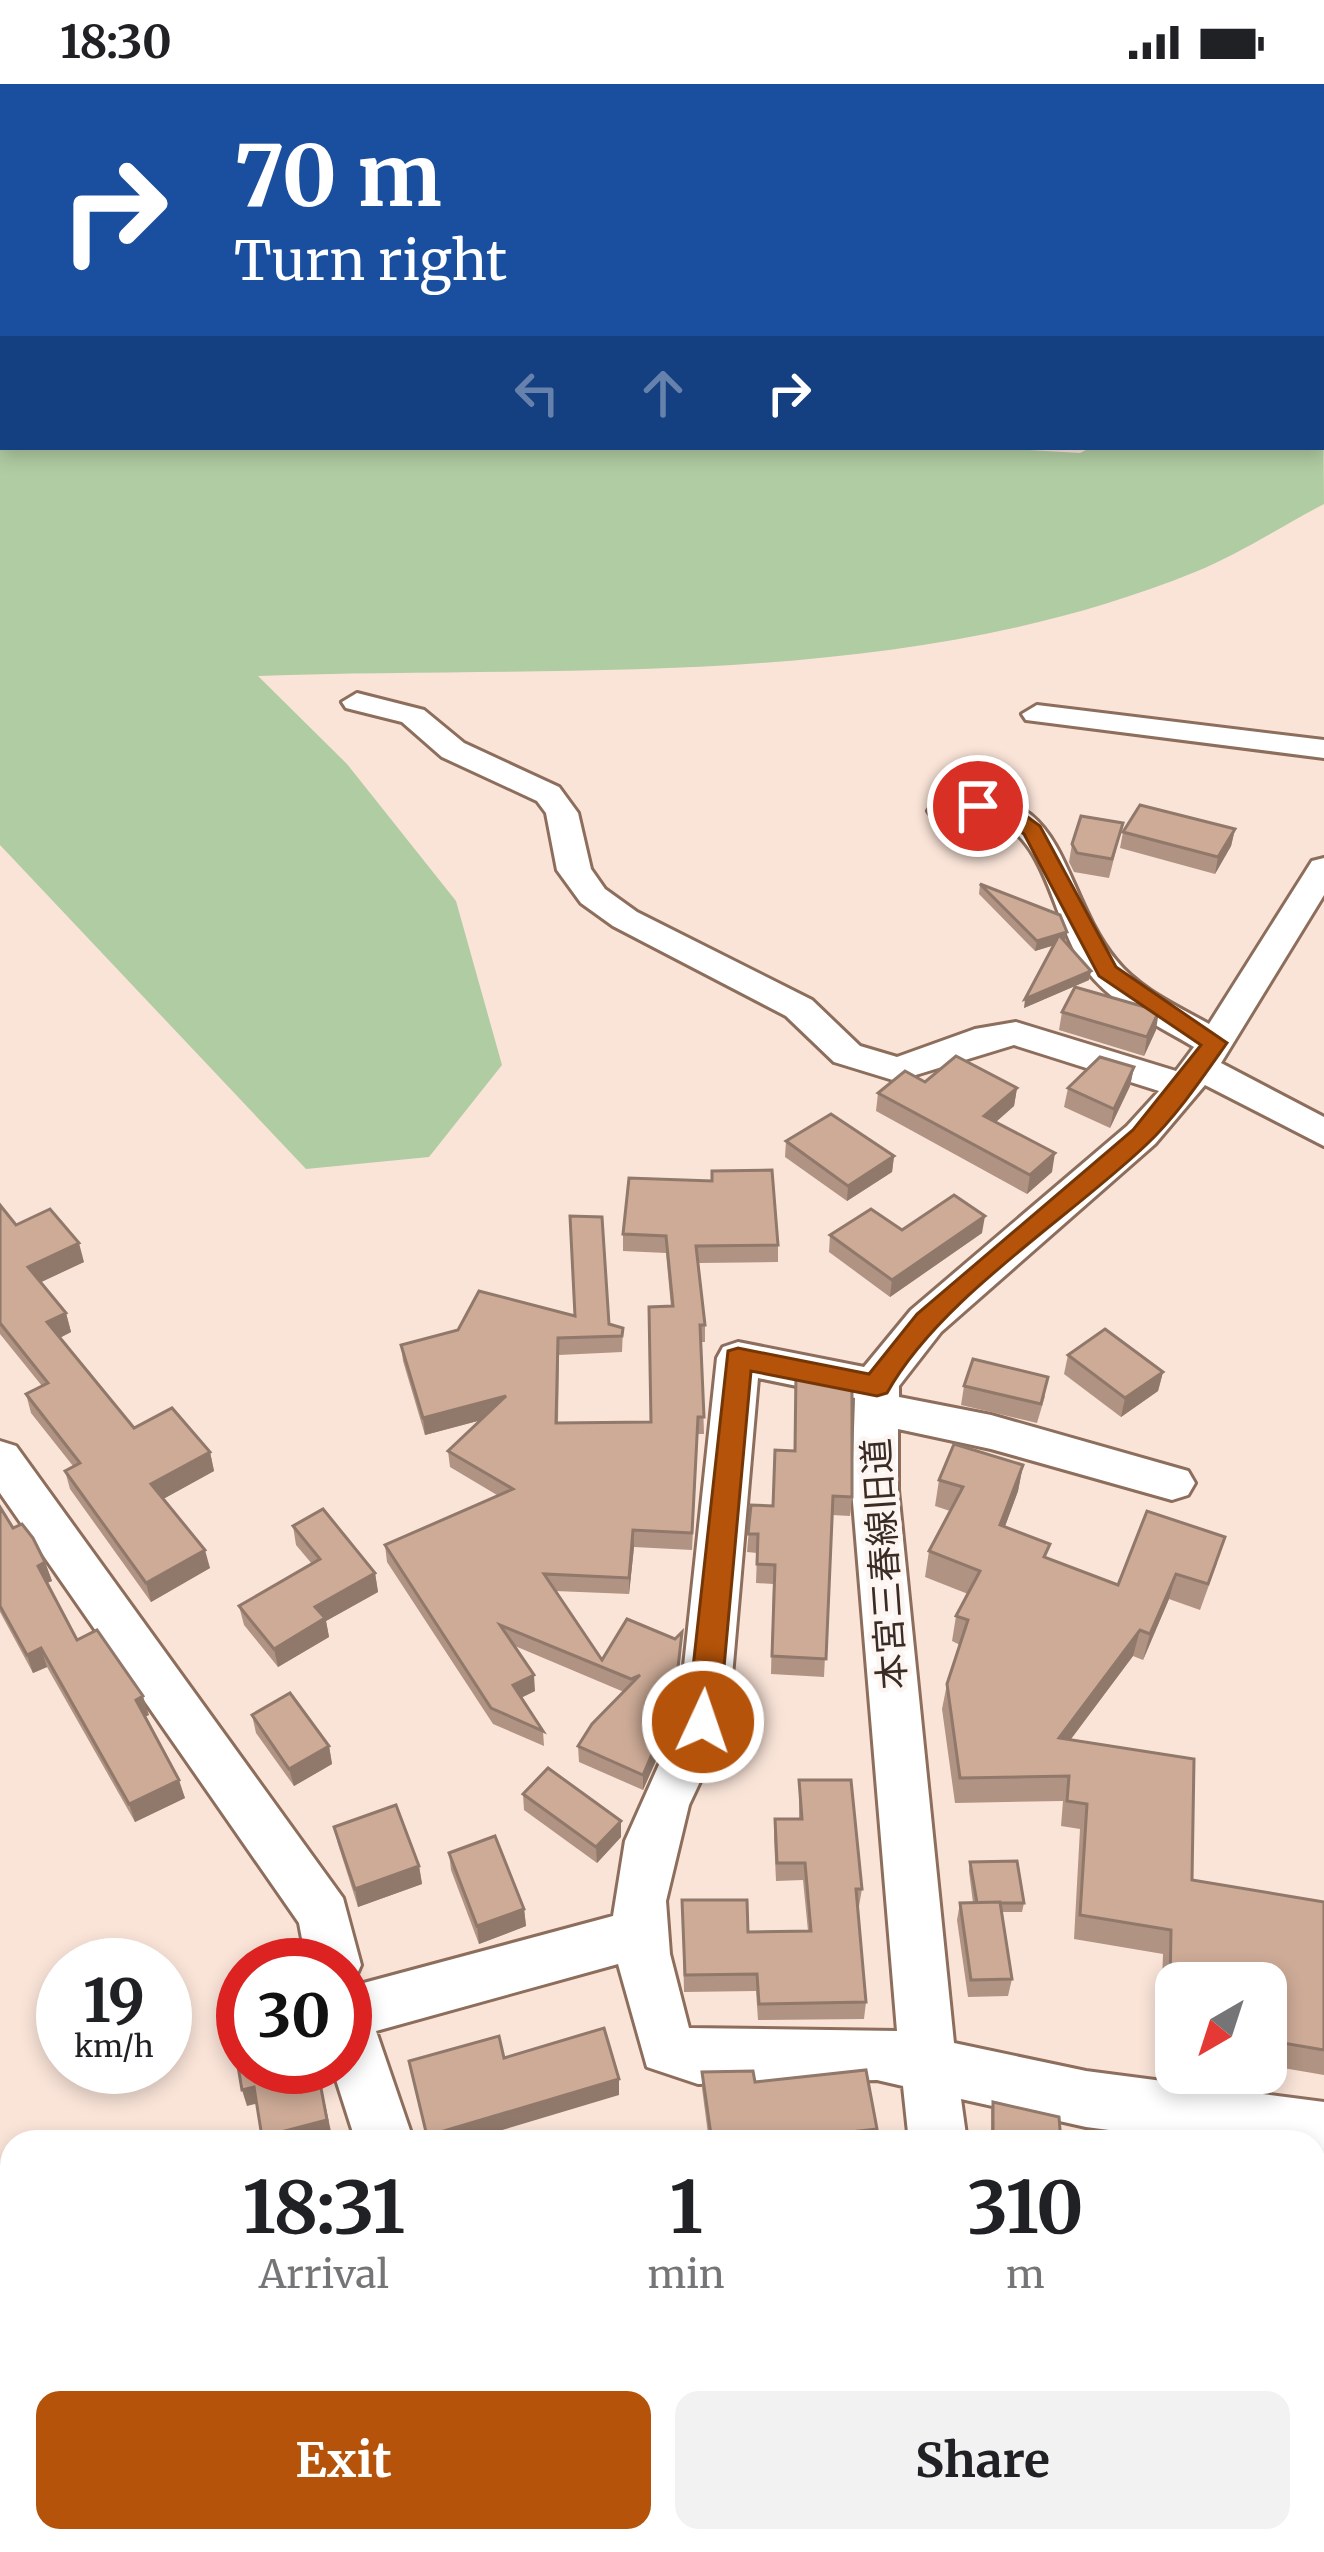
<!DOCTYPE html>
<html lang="en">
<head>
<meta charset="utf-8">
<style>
  :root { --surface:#fff; --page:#f2f2f2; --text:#202124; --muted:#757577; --accent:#b45309 }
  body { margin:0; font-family:Merriweather,"Noto Sans JP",serif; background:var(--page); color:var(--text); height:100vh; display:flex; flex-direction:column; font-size:45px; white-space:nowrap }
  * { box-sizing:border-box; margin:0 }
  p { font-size:39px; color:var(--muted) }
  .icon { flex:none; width:66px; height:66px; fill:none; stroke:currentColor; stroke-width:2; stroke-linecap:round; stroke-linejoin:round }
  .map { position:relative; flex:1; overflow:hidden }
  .sheet { position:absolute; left:0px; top:2046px; width:1326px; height:423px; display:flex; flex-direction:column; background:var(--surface); border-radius:36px 36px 0 0; box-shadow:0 6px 18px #0003 }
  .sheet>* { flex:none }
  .hud { position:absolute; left:0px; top:0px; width:1326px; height:366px; box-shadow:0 6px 18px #0003; background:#1a4fa0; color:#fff; overflow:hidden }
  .needle { width:78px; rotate:219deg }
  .tools { position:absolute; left:1155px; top:1878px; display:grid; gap:24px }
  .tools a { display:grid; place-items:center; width:132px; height:132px; border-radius:24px; background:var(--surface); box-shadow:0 6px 18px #0003; font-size:60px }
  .speed { position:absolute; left:36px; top:1854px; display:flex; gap:24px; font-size:60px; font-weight:700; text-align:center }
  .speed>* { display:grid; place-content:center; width:156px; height:156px; border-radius:50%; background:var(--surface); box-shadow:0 6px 18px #0003; line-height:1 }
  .speed small { font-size:30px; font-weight:400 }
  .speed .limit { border:18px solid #d22; background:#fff; color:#111 }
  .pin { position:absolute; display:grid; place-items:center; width:102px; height:102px; color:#fff; margin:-51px; border:6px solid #fff; border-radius:50%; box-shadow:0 3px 12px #0007 }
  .me { position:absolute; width:132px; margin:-66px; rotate:3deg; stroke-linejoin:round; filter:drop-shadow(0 0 9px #0008) }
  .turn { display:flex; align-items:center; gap:42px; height:252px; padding:0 36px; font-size:54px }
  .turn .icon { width:156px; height:156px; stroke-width:2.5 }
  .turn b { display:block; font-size:84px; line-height:102px }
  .lanes { display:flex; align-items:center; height:114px; padding:0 36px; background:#0003; justify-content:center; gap:60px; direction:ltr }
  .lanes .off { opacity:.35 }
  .eta { display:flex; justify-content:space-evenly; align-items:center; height:204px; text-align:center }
  .eta b { font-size:72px; font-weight:700; line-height:84px }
  .primary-button { display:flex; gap:24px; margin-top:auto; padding:24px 36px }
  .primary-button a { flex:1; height:138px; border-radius:24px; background:var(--accent); color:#fff; font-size:48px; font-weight:700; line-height:138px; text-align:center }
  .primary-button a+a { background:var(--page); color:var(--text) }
  .status { display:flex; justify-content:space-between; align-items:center; height:84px; padding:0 60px; background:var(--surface); direction:ltr }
  .status svg { height:33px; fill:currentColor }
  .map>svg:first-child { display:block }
</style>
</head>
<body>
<div class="status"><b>18:30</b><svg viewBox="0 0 49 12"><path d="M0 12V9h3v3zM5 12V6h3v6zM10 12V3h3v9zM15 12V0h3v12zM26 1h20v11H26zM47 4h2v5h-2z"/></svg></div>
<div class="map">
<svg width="1324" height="2468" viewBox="0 0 1324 2468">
  <rect width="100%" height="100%" fill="#fae4d8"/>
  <path fill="#b0cca2" d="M0 0 1145 3H3V363H977L1080 369 1092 363H1323V308L1324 420C1282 442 1239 470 1195 488 900 608 569 581 258 592L347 680 456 817 502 981 429 1073 306 1085 0 761Z"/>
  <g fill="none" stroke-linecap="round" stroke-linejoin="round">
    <defs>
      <g id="lane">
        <polygon points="1237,0 1248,0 1251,3 1240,3"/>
        <rect x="1323" y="127" width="1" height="6"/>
      </g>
      <g id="street">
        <path d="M357 609 424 626 464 659 559 703 578 729 591 785 605 805 637 828 812 916 860 962 897 973 975 945 1016 938 1176 987 1194 963C1157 941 1114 922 1087 887 1054 845 1050 760 997 736 977 727 954 739 933 734L928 727 933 720C1070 686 1055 801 1116 876 1139 905 1177 922 1209 940L1312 777 1324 774V811L1221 979 1324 1033V1062L1205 1001 1155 1060 941 1248 899 1302V1313L991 1331 1188 1387 1195 1399 1188 1411 1172 1416 991 1365 898 1345V1406L954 1959 1086 1987 1324 2018V2074L1314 2073V2058H1202L1086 2043 961 2015 967 2058H909L903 2002 877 1996 698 2000 647 1983 618 1880 376 1947 414 2058H356L332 1983H345V1904L613 1832 625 1757 678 1638 717 1274 723 1263 738 1258 864 1283 911 1226 1127 1042 1159 1007 1014 961 896 997 834 978 786 932 613 842 581 819 557 786 546 729 537 717 442 673 402 638 346 624 342 618ZM758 1294 855 1314 852 1406 897 1947 689 1944 670 1870 666 1817 689 1721 728 1638Z"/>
        <polygon points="1037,621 1324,656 1324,674 1026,636 1022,630"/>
        <polygon points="0,1357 16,1362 343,1814 361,1881 353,1899 345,1902 345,1881 307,1881 299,1839 0,1409"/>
        <polygon points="413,2457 479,2457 478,2468 412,2468"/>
        <polygon points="947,2457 1013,2457 1015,2468 949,2468"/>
      </g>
    </defs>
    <use href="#lane" stroke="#8d6e5c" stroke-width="6"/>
    <use href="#street" stroke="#8d6e5c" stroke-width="6"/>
    <use href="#lane" fill="#fff" fill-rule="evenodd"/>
    <use href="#street" fill="#fff" fill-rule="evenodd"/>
  </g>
  <g fill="#b09382">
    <polygon points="1123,739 1109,794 1074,788 1069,778 1072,760"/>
    <polygon points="1235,745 1231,762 1215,790 1120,764 1123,748"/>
    <polygon points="980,800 1065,858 1091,887 1089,896 1024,924 1054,861 1035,867 979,810"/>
    <polygon points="1062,928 1156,946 1144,972 1059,946"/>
    <polygon points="1134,983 1130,1002 1110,1044 1064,1023 1068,1004"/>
    <polygon points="925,998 1017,1004 1014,1022 996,1038 1052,1088 1027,1110 876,1027 878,1009"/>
    <polygon points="786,1057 894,1072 892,1088 847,1117 785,1073"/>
    <polygon points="629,1094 778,1161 778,1178 698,1179 705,1241 705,1258 701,1258 704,1350 698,1350 692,1466 634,1463 629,1510 555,1507 602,1576 681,1565 676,1617 654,1655 658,1672 643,1706 579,1678 578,1662 624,1608 515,1562 535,1607 521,1614 543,1647 544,1662 493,1640 387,1478 385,1461 497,1411 450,1383 448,1367 481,1336 425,1351 403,1277 401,1261 609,1240 623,1244 622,1268 559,1271 558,1339 651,1338 671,1223 666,1169 623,1167 623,1150"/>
    <polygon points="0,1121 16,1141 84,1178 40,1198 66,1229 71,1248 60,1254 134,1344 210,1368 214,1387 163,1415 210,1484 151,1518 70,1405 65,1387 73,1382 31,1329 26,1310 42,1302 0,1250"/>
    <polygon points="982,1149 890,1213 829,1168 830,1151"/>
    <polygon points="1068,1271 1163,1288 1158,1307 1121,1333 1064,1290"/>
    <polygon points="796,1287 852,1413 850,1432 832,1431 824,1593 771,1590 773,1500 756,1499 757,1469 747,1468 751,1421 773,1422 794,1367"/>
    <polygon points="964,1302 1045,1312 1037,1339 961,1321"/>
    <polygon points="1023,1381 1018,1407 1005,1442 1047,1474 1118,1501 1217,1479 1200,1526 1169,1515 1143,1576 1133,1572 1071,1655 1192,1796 1324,1818 1324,1991 1266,1981 1266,1899 1176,1899 1176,1929 1161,1926 1163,1870 1074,1855 1080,1745 1061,1742 1063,1717 955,1719 942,1625 947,1600 960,1561 952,1557 956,1532 968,1510 925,1493 929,1467 950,1427 935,1422 939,1396"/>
    <polygon points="0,1423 13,1444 45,1478 52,1497 47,1499 77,1556 149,1631 145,1632 185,1714 135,1738 47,1583 33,1589 0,1528"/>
    <polygon points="293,1442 375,1489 378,1508 326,1537 329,1553 278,1583 244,1541 239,1522 312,1480 296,1461"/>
    <polygon points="252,1631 329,1662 332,1680 294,1702 256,1649"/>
    <polygon points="799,1696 862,1805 859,1822 857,1822 866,1918 864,1935 758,1936 756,1907 684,1908 682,1816 748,1848 808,1847 803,1796 776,1797 774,1753 775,1735 799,1735"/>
    <polygon points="523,1710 621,1737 621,1753 597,1779 524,1726"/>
    <polygon points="334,1743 419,1782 422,1800 358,1823 338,1760"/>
    <polygon points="449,1769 524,1825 526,1842 479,1860 451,1786"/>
    <polygon points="970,1778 1024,1819 1022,1828 1002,1828 1012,1895 1008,1912 968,1913 957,1836 960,1819 973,1819 969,1787"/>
    <polygon points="702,1988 755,1998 877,2045 875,2058 709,2058 702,2004"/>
    <polygon points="993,2018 1061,2058 991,2058 991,2026"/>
    <polygon points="12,2290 12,2373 0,2375 0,2293"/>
    <polygon points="484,2457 570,2457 571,2468 485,2468"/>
  </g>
  <g fill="#90786a">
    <polygon points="1235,745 1231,762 1215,790 1218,773"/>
    <polygon points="1067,848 1065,858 1035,867 1037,857"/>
    <polygon points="1091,887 1089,896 1024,924 1025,915"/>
    <polygon points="1159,927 1156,946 1144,972 1147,953"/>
    <polygon points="1134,983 1130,1002 1110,1044 1114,1025"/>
    <polygon points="1017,1004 1014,1022 982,1050 984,1032"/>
    <polygon points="1055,1069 1052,1088 1027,1110 1030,1091"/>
    <polygon points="894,1072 892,1088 847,1117 848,1102"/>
    <polygon points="985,1132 982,1149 890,1213 892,1196"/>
    <polygon points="79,1159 84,1178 33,1202 28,1183"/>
    <polygon points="66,1229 71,1248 53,1257 47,1238"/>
    <polygon points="1163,1288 1158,1307 1121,1333 1125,1314"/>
    <polygon points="506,1312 508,1329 425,1351 423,1334"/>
    <polygon points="210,1368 214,1387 156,1419 151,1400"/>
    <polygon points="1023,1381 1018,1407 996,1467 1000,1441"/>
    <polygon points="633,1446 634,1463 629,1510 629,1494"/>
    <polygon points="205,1466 210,1484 151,1518 146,1499"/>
    <polygon points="45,1478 52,1497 44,1500 38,1482"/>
    <polygon points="375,1489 378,1508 326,1537 329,1553 278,1583 274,1565 315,1523"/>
    <polygon points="1176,1490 1169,1515 1143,1576 1150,1550"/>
    <polygon points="1140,1546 1133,1572 1053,1679 1059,1654"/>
    <polygon points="682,1548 676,1617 647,1668 647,1652"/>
    <polygon points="41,1564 47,1583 33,1589 27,1571"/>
    <polygon points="534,1591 535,1607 514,1617 513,1601"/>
    <polygon points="143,1612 149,1631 142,1634 136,1616"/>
    <polygon points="658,1656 658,1672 643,1706 643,1691"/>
    <polygon points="329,1662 332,1680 294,1702 289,1685"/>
    <polygon points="179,1696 185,1714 135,1738 129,1720"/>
    <polygon points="621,1737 621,1753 597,1779 596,1763"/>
    <polygon points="419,1782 422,1800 358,1823 355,1805"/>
    <polygon points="524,1825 526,1842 479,1860 477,1842"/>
    <polygon points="317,1983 332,2052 308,2058 264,2058 262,2053"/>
    <polygon points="619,1995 619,2011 462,2058 428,2058 427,2052"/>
    <polygon points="254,2003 259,2019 247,2022 242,2006"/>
    <polygon points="311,2457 317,2457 316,2468 311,2468"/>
  </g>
  <g fill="#cdab97" stroke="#90786a" stroke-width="3">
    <polygon points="1140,721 1235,745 1218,773 1123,748"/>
    <polygon points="1081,732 1123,739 1112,775 1077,769 1072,760"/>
    <polygon points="980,800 1060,831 1067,848 1037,857"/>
    <polygon points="1059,851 1091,887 1025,915"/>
    <polygon points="1075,903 1159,927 1147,953 1062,928"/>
    <polygon points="956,972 1017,1004 984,1032 1055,1069 1030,1091 878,1009 905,987 925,998"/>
    <polygon points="1100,973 1134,983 1114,1025 1068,1004"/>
    <polygon points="831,1030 894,1072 848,1102 786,1057"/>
    <polygon points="772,1086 778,1161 696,1162 705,1241 700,1241 704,1333 698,1333 692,1449 633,1446 629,1494 544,1490 602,1576 627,1535 675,1555 682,1548 676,1601 647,1652 658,1656 643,1691 578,1662 592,1640 640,1591 631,1595 500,1541 534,1591 513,1601 543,1647 491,1624 385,1461 513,1405 448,1367 506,1312 423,1334 401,1261 458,1246 479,1207 575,1232 570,1132 602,1133 609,1240 623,1244 622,1252 558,1254 556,1339 651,1338 649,1223 673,1222 666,1152 623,1150 629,1094 712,1097 712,1087"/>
    <polygon points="954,1111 985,1132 892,1196 830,1151 871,1125 902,1146"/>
    <polygon points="0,1121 16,1141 50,1125 79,1159 28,1183 66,1229 47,1238 134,1344 172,1324 210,1368 151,1400 205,1466 146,1499 65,1387 80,1379 26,1310 48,1299 0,1239"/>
    <polygon points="1105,1245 1163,1288 1125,1314 1068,1271"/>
    <polygon points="973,1275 1048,1293 1041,1320 964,1302"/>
    <polygon points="796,1287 852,1299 852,1413 833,1412 826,1575 772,1572 775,1481 757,1480 758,1450 748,1450 751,1421 773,1422 775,1366 795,1367"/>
    <polygon points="954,1360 1023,1381 1000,1441 1050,1460 1044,1473 1118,1501 1147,1427 1225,1453 1208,1500 1176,1490 1150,1550 1140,1546 1059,1654 1194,1675 1192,1796 1324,1818 1324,1966 1266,1956 1266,1899 1176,1899 1176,1904 1170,1903 1171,1846 1080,1831 1087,1720 1067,1717 1069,1692 960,1694 947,1600 968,1536 956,1532 980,1487 929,1467 963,1403 939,1396"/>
    <polygon points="0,1423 13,1444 22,1440 33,1454 45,1478 38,1482 77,1556 97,1546 143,1612 136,1616 179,1696 129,1720 41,1564 27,1571 0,1522"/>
    <polygon points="323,1425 375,1489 315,1523 325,1534 274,1565 239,1522 320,1475 293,1442"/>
    <polygon points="290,1609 329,1662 289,1685 252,1631"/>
    <polygon points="548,1684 621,1737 596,1763 523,1710"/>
    <polygon points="799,1696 851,1696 862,1805 856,1805 866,1918 759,1920 757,1890 685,1891 682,1816 747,1816 748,1848 811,1847 805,1779 777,1779 775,1735 802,1735"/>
    <polygon points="396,1721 419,1782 355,1805 334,1743"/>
    <polygon points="495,1752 524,1825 477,1842 449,1769"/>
    <polygon points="1017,1777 1024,1819 977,1819 970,1778"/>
    <polygon points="1000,1818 1012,1895 971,1896 960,1819"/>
    <polygon points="243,1931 243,1983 317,1983 327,2036 262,2053 254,2003 242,2006 230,1935"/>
    <polygon points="604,1944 619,1995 427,2052 409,1977 499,1952 504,1974"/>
    <polygon points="866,1986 877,2045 814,2052 815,2058 712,2058 702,1988 753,1987 755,1998"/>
    <polygon points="993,2018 1059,2033 1061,2058 993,2051"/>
    <polygon points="12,2290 12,2358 0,2361 0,2293"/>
    <polygon points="253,2457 311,2457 311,2468 229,2468 252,2465"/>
    <polygon points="484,2457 565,2457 513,2468 485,2468"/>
    <polygon points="817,2457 947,2457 949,2468 818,2468"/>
    <polygon points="1082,2457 1162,2457 1161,2468 1081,2468"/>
  </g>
  <path fill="#b45309" stroke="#753606" stroke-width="3" d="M978 716 1018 726 1040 742 1116 883 1227 959C1203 993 1176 1033 1146 1061 1067 1136 939 1215 887 1309L877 1312 751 1287 719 1638 714 1648H691L687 1638 728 1267 738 1264 869 1290 917 1230 1133 1046 1201 961 1099 892 1024 750 1003 735 970 726V717Z"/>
  <g text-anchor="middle" stroke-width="9" stroke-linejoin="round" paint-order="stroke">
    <g font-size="36" fill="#3a2c25" stroke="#fcf5f1">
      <text transform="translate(884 1480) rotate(-94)" y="13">本宮三春線旧道</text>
    </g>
  </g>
</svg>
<div class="tools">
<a><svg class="needle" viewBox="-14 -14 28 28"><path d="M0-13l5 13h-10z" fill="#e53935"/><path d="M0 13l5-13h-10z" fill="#757577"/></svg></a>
</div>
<div class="speed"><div>19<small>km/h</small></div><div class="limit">30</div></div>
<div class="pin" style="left:978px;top:722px;background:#d93025"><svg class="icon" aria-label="arrive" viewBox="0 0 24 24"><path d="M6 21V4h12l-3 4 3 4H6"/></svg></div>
<svg class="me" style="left:703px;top:1638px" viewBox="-20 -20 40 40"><circle r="17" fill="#b45309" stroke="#fff" stroke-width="3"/><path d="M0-11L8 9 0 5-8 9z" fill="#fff"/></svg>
<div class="hud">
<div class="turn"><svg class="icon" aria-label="right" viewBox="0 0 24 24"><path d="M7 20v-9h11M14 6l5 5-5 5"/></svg><div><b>70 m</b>Turn right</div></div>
<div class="lanes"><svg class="icon off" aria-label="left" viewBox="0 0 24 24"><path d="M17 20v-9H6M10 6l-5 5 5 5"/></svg><svg class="icon off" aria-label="ahead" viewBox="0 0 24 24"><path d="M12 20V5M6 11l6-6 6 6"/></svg><svg class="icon" aria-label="right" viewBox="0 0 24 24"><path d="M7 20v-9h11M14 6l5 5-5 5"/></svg></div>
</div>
<section class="sheet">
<div class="eta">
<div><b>18:31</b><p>Arrival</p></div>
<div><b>1</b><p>min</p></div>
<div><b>310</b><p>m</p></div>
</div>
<div class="primary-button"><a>Exit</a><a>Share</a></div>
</section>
</div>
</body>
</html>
